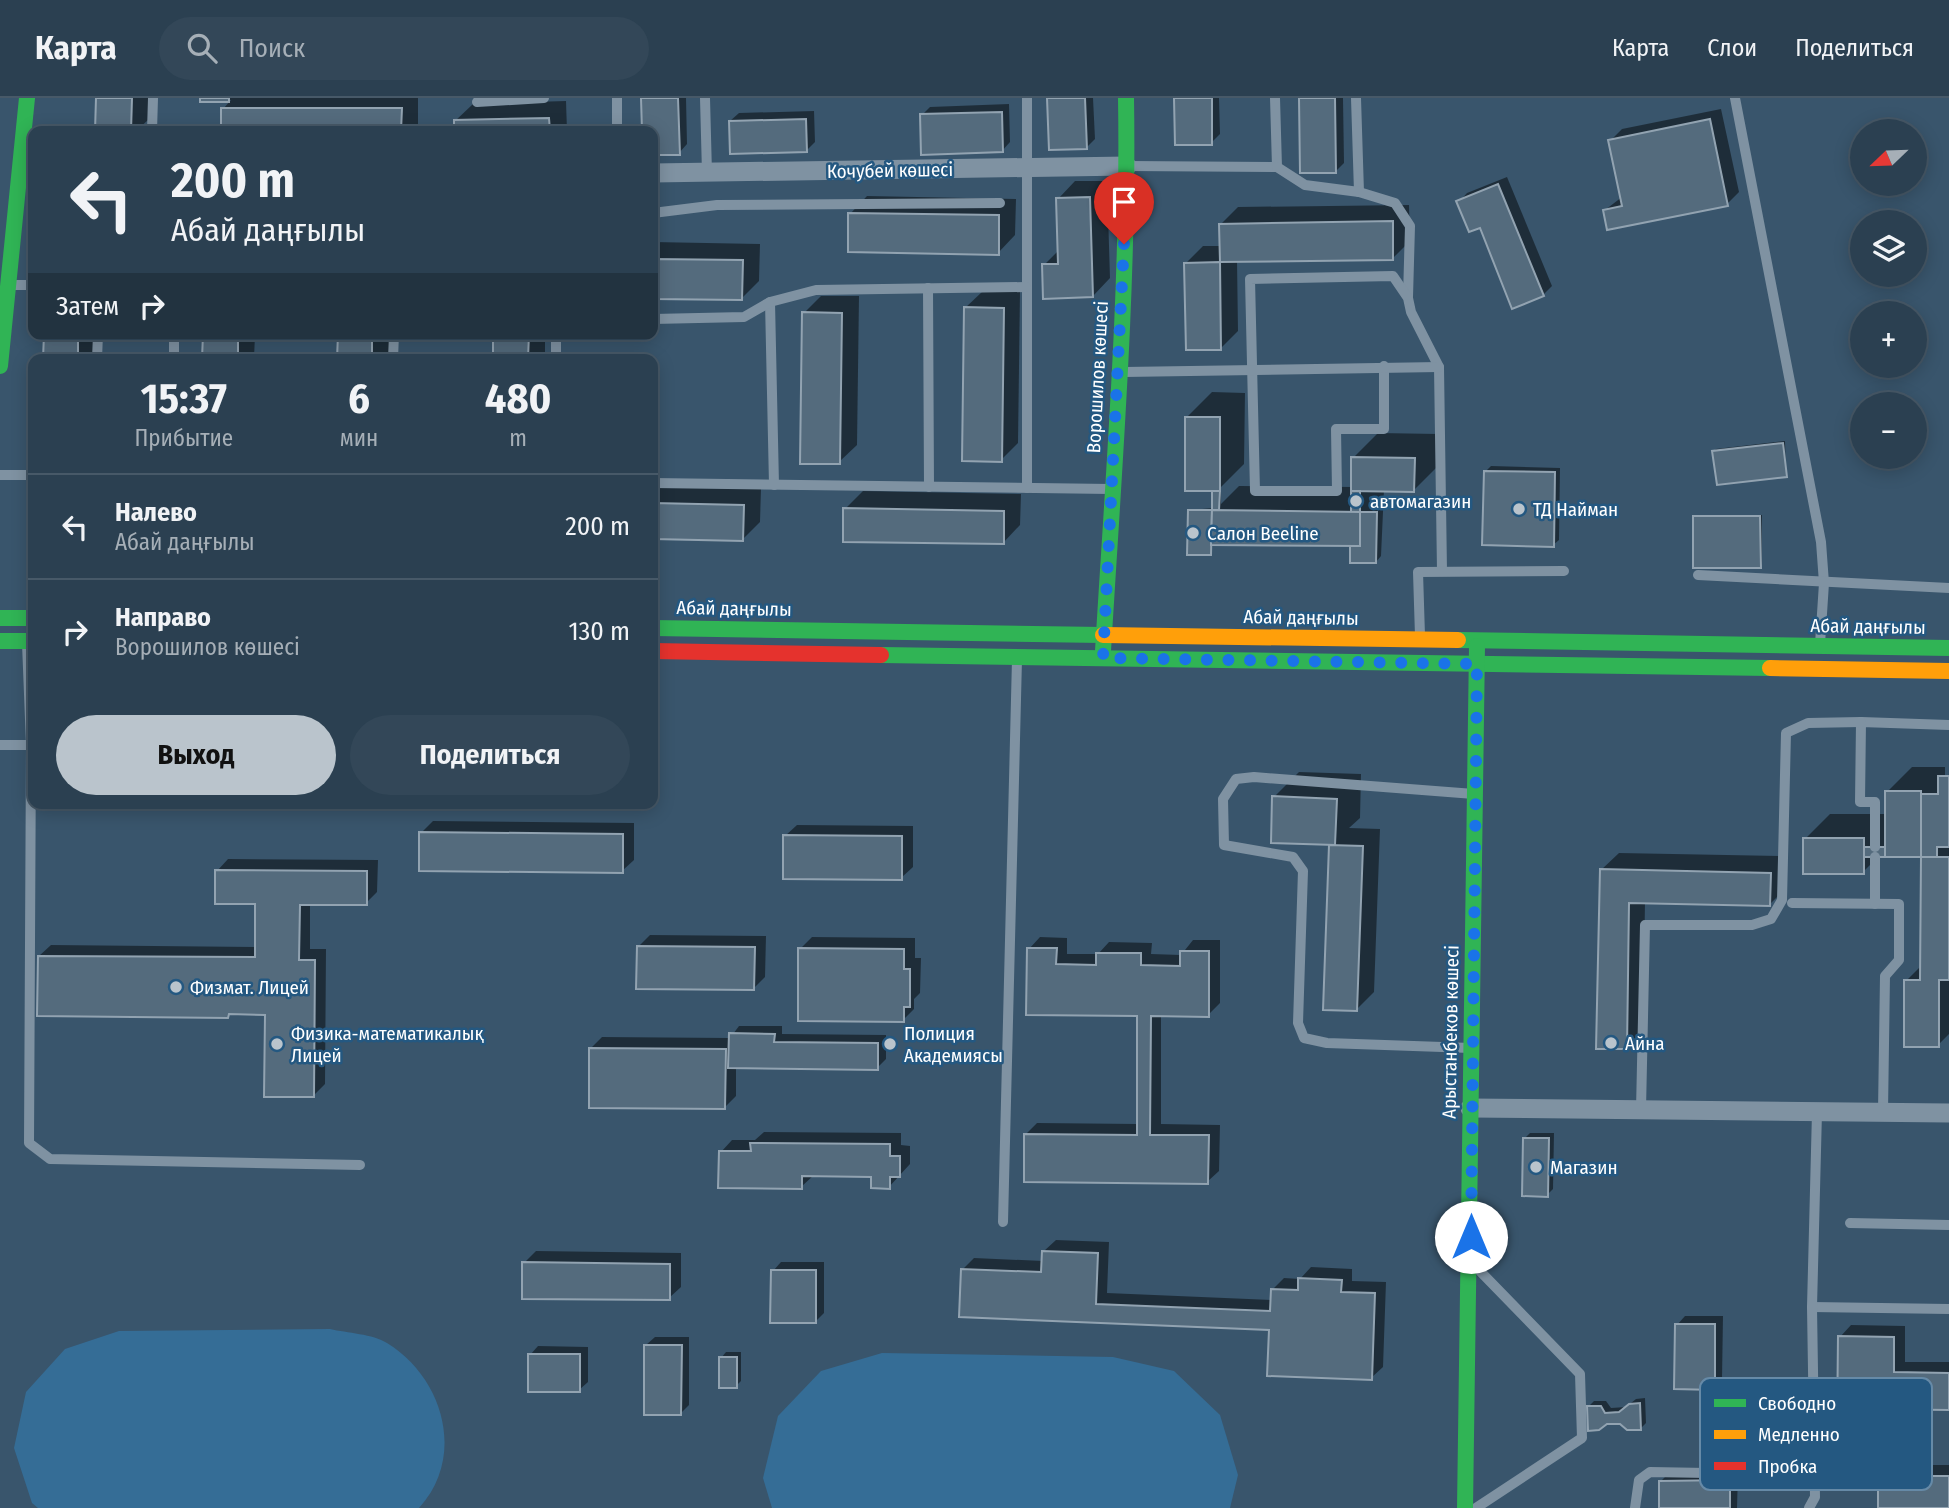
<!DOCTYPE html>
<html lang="ru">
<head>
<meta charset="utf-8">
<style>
  :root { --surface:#2b4051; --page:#334758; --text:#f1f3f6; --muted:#a6afb7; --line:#475968; --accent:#bac4cc }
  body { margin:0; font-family:"Fira Sans Condensed",sans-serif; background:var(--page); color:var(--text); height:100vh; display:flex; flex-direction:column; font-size:26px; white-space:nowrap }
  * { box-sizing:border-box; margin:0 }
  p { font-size:23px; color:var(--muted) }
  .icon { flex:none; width:38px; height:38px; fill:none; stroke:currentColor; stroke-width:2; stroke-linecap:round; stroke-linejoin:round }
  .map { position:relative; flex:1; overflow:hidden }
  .details { position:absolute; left:28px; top:256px; width:630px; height:455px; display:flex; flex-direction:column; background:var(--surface); border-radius:14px; box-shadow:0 4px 18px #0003,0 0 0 2px var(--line) }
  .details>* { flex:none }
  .banner { position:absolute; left:28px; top:28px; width:630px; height:214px; border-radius:14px; box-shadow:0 4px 18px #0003,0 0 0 2px var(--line); background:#2b4051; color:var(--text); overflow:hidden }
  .needle { width:46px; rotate:247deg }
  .buttons { position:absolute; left:1850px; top:21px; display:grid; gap:14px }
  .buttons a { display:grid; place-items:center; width:77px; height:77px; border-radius:50%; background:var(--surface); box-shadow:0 4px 18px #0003,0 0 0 2px var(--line); font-size:35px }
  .pin { position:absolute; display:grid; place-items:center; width:60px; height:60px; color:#fff; margin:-72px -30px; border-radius:50% 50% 50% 0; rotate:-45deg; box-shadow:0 0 7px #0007 }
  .pin .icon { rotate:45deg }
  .me { position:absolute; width:77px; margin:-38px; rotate:0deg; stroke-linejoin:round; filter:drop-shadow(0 0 5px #0008) }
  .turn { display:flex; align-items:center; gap:24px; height:147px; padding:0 28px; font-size:32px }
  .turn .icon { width:91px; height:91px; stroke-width:2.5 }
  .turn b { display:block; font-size:49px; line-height:60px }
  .then { display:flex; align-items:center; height:66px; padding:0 28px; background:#0003; gap:14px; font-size:26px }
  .eta { display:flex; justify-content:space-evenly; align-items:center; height:119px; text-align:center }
  .eta b { font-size:42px; font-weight:700; line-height:49px }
  .action { display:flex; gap:14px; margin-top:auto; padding:14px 28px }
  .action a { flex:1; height:80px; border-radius:42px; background:var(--accent); color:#111; font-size:28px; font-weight:700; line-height:80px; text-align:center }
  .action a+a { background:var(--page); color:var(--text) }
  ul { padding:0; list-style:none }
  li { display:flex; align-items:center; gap:21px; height:105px; padding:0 28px; border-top:2px solid var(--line) }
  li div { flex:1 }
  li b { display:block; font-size:26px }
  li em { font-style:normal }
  header { display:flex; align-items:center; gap:42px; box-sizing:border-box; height:98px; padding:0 35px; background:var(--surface); border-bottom:2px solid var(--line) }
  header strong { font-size:33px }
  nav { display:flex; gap:38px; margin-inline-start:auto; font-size:24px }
  .search { width:490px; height:63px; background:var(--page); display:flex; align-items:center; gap:18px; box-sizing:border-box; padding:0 24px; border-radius:38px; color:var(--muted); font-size:26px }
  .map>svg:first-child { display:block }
</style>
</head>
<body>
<header>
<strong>Карта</strong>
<div class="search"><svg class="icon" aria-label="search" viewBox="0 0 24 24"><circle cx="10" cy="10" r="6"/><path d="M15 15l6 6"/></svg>Поиск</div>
<nav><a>Карта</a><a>Слои</a><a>Поделиться</a></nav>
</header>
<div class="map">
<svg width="1949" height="1410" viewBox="0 0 1949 1410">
  <rect width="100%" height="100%" fill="#39556c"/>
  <g fill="#356d96">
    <path d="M330 1231C347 1235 373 1236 387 1245 444 1280 466 1359 419 1410H38L32 1405 14 1350 26 1294 65 1251 119 1233Z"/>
    <polygon points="882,1255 1113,1259 1174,1273 1220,1317 1238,1377 1230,1410 772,1410 763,1380 778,1318 821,1273"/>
  </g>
  <g fill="#0007">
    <polygon points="97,0 148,0 148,22 136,33 97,33"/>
    <polygon points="201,0 418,0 418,28 413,33 222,33 223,11 231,2"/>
    <polygon points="643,0 686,0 687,46 679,55 653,56 653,33 644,33"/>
    <polygon points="1049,0 1093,0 1095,41 1086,50"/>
    <polygon points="1176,0 1219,0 1220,36 1211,45"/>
    <polygon points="1301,0 1343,0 1344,65 1336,73"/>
    <polygon points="566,3 567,33 456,33 455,23 473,6"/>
    <polygon points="1009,6 1010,44 1002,53 922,17 930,9"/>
    <polygon points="1721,11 1739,94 1727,106 1605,112 1622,99 1610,43 1622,31"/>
    <polygon points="814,13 815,44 807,52 730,23 739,15"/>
    <polygon points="1507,79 1552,188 1543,197 1459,104 1467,95"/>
    <polygon points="1075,83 1107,83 1110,180 1093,198 1044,167 1060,151 1058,101"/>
    <polygon points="867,98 1016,101 1015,137 998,155 850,116"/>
    <polygon points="1409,107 1410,143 1393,160 1237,162 1238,233 1221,250 1186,165 1203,148 1222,148 1221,126 1238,109"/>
    <polygon points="653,144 760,146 759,183 742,200 653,199"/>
    <polygon points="983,193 1020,193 1018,345 1001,362 965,210"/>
    <polygon points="821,198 859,198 857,347 839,364 804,215"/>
    <rect x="45" y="236" width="50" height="25"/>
    <polygon points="204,236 255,236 254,261 204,261"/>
    <rect x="339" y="236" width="50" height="25"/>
    <rect x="495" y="236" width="50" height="25"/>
    <polygon points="1212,294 1245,295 1244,366 1221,389 1221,406 1239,388 1353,389 1353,360 1378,335 1439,336 1439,367 1414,392 1384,392 1381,458 1376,464 1352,449 1355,447 1213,445 1210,456 1190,412 1214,410 1214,394 1187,319"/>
    <polygon points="1785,343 1786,378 1714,353 1716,351"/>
    <polygon points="1491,368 1560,370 1559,442 1553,447 1485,374"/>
    <polygon points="653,389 761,390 760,424 743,441 653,440"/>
    <polygon points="863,393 1021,396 1020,427 1003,445 845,411"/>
    <polygon points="1697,417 1762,417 1762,466 1760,468 1695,419"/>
    <polygon points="1912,669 1945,669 1945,677 1949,677 1949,936 1938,947 1906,883 1922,867 1922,757 1880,757 1863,774 1805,741 1830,716 1887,716 1887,694"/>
    <polygon points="1299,674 1361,676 1360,720 1349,730 1380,731 1374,894 1357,911 1331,748 1333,745 1274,699"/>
    <polygon points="433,723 634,725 634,762 622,773 421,735"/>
    <polygon points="797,727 913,728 913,769 901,780 785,738"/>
    <polygon points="1619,755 1787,758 1787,789 1770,806 1645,804 1643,932 1626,949 1601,772"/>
    <polygon points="228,761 378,762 377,794 366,805 310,805 310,851 326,851 325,986 313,998 266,915 232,914 228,919 39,858 51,847 257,849 257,804 217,773"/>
    <polygon points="650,837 766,838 765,879 754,890 638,849"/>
    <polygon points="812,839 915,840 915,860 921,860 920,895 914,901 914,911 903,922 800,851"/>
    <polygon points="1040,839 1067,840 1067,856 1098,856 1109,844 1152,845 1151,856 1181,857 1193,842 1220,842 1220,905 1208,917 1161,916 1161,1026 1220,1027 1219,1073 1207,1084 1026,1036 1037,1025 1138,1026 1139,916 1029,851"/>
    <polygon points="739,928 782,928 782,936 886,937 886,961 877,970 736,968 736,998 725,1009 591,950 602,939 730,940"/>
    <polygon points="764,1034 901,1035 901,1047 910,1048 910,1066 889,1089 873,1077 814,1077 801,1089 721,1054 732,1042 755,1042"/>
    <polygon points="1530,1035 1554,1035 1553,1091 1547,1097 1525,1040"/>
    <polygon points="1056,1142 1109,1144 1107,1195 1272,1202 1272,1192 1284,1180 1300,1181 1311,1169 1352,1171 1352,1183 1386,1184 1383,1269 1371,1280 1271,1230 961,1217 963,1171 974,1160 1044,1163 1044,1153"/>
    <polygon points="536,1153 681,1155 681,1189 669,1200 524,1165"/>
    <polygon points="781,1164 824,1164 824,1215 815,1224 773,1173"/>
    <polygon points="1685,1218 1723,1218 1722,1281 1714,1290 1677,1227"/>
    <polygon points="1851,1227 1905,1228 1905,1264 1949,1264 1949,1310 1879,1310 1879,1320 1867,1331 1840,1239"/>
    <polygon points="655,1239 689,1239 689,1307 680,1316 646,1247"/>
    <polygon points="538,1248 588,1249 588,1284 579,1292 530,1257"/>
    <polygon points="726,1254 741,1254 741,1283 736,1288 721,1260"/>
    <polygon points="1645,1300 1646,1325 1641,1330 1589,1308 1594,1303 1606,1303 1611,1310 1626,1309 1636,1301"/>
    <polygon points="1892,1367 1949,1367 1949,1410 1880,1410 1880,1379"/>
    <polygon points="1669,1375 1738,1375 1737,1410 1660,1410 1661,1383"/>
  </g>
  <g fill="#546b7d" stroke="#92a3b1" stroke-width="2">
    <polygon points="96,0 132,0 131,33 95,33"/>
    <rect x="200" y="0" width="29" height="4"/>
    <polygon points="641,0 678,0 680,57 653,57 653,33 642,33"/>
    <polygon points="1047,0 1085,0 1087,51 1049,52"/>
    <polygon points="1174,0 1212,0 1212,47 1175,47"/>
    <polygon points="1299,0 1335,0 1336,75 1300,75"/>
    <polygon points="221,10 402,10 401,33 221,33"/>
    <polygon points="1002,14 1003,54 921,57 920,16"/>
    <polygon points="549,20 550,33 454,33 454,22"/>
    <polygon points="806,21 807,54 730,56 729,23"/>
    <polygon points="1710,21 1728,108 1607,132 1603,112 1622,108 1608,42"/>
    <polygon points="1498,86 1544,198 1512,211 1480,130 1469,134 1456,103"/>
    <polygon points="1090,99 1093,199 1043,201 1042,166 1058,166 1056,100"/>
    <polygon points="848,115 999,117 999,157 848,154"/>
    <polygon points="1393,123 1393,162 1220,164 1219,126"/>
    <polygon points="653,161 743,162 742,202 653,201"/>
    <polygon points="1220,164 1221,252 1186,252 1184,165"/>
    <polygon points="964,209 1004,210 1002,364 962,363"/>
    <polygon points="802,214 842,215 840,366 800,366"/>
    <polygon points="44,236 78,236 78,261 43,261"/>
    <polygon points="203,236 238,236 238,261 202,261"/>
    <polygon points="338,236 372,236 372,261 337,261"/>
    <polygon points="493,236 529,236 528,261 493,261"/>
    <rect x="1185" y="319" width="35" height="74"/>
    <polygon points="1783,345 1787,379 1717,387 1712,353"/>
    <polygon points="1351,359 1415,360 1414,394 1351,393"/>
    <polygon points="1484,373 1555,374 1554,449 1482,447"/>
    <polygon points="1212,393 1220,393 1219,412 1212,412"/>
    <rect x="1351" y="393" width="9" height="21"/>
    <polygon points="653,405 744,407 743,443 653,441"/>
    <polygon points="843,410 1004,413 1004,446 843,444"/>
    <polygon points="1188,412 1212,412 1211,457 1187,457"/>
    <polygon points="1212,412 1360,414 1360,448 1211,447"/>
    <polygon points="1360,414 1377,414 1376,465 1350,465 1350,448 1360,448"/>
    <polygon points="1693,418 1760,418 1761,470 1693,470"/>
    <polygon points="1938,678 1949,678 1949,749 1937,749 1937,759 1921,759 1921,696 1938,696"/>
    <rect x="1885" y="693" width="36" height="66"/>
    <polygon points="1272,698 1337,701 1335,747 1271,745"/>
    <polygon points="419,734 623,736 623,775 419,773"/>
    <polygon points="783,737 902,738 902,782 783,781"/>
    <rect x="1803" y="740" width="61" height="36"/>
    <polygon points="1329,747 1363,748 1357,913 1323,912"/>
    <rect x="1864" y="749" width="21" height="10"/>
    <polygon points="1921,759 1949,759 1949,882 1939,882 1939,949 1904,949 1904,882 1920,882"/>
    <polygon points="1600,771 1771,775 1770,808 1629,805 1627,951 1596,951"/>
    <polygon points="215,772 367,773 367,807 300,807 299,862 315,862 314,999 264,999 265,917 229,916 228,920 37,918 38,858 255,859 255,806 215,806"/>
    <polygon points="637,848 755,849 754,892 636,891"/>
    <polygon points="798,850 904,851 904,871 910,871 910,909 904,909 904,924 798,923"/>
    <polygon points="1027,850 1057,850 1056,866 1096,867 1096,855 1141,855 1141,867 1180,868 1180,853 1209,853 1209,919 1151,918 1150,1037 1209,1037 1208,1086 1024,1084 1024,1036 1137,1037 1137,918 1026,917"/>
    <polygon points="729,935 775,936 774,944 878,945 878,972 728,970"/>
    <polygon points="589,950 726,951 725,1011 589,1010"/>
    <polygon points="1523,1040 1549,1040 1548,1099 1522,1098"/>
    <polygon points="750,1045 890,1046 890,1058 900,1058 900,1079 890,1079 890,1091 871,1090 871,1079 802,1078 802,1091 718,1090 719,1053 751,1053"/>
    <polygon points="1042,1153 1098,1155 1096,1206 1270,1213 1271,1191 1298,1192 1298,1180 1342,1182 1341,1194 1375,1195 1372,1282 1267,1278 1269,1232 959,1219 961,1171 1041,1174"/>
    <polygon points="522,1164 670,1166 670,1202 522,1201"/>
    <polygon points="771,1172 816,1172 816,1225 770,1225"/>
    <polygon points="1675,1226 1715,1226 1715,1292 1674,1291"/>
    <polygon points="1838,1238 1894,1239 1894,1274 1949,1275 1949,1312 1868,1311 1868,1333 1837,1333"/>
    <polygon points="644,1247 682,1247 681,1317 644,1317"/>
    <rect x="528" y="1256" width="52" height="38"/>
    <rect x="719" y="1259" width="18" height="31"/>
    <polygon points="1640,1305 1641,1332 1627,1332 1620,1326 1607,1326 1599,1332 1588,1333 1587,1308 1601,1308 1605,1315 1619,1314 1629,1306"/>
    <rect x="1878" y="1378" width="71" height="32"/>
    <polygon points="1730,1382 1730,1410 1659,1410 1659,1383"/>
  </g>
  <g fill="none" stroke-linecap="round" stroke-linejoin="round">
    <g stroke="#7f92a2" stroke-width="10">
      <polyline points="705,0 707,75"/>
      <polyline points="1027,0 1027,390"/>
      <polyline points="1356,0 1359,94"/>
      <polyline points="1735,0 1821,444 1824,485 1820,546"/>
      <polyline points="477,4 544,0"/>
      <polyline points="152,33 153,0"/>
      <polyline points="617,33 617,0"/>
      <polyline points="1128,68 1277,69 1275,0"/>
      <polyline points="1277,69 1305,87 1359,94 1395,105 1410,128 1408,199"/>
      <polyline points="653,115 717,107 1000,105"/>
      <polyline points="9,187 33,187"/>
      <polyline points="928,190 929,389"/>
      <polyline points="770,204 774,387"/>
      <polyline points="653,221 744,219 770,204 816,192 1026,189"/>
      <polyline points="556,236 556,261"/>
      <polyline points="97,261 98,236"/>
      <polyline points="174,261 174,236"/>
      <polyline points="393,261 394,236"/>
      <polyline points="1384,268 1384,331 1336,331 1337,393 1255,393 1250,181 1393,178 1408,200 1411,214 1439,269 1442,473"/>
      <polyline points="1124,274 1439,269"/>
      <polyline points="0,377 33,377"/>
      <polyline points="653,385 1111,391"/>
      <polyline points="1698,477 1949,490"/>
      <polyline points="1420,538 1418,474 1564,473"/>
      <polyline points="27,545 31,647 29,1045 50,1061 360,1067"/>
      <polyline points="0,647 31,647"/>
      <polyline points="1875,749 1875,704 1860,704 1861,624 1949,627"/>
      <polyline points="1792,805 1899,806 1899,862 1885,878 1883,1014"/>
      <polyline points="1875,806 1875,759"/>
      <polyline points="1471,950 1327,945 1304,940 1298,925 1303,773 1293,759 1224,747 1223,701 1236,681 1254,679 1474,696"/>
      <polyline points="1641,1012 1645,827 1752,827 1771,821 1782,802 1786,635 1808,625 1861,624"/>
      <polyline points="1003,1124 1017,561"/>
      <polyline points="1850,1125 1949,1127"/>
      <polyline points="1812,1209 1949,1211"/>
      <polyline points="1476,1410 1582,1340 1580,1276 1477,1170"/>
      <polyline points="1635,1410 1639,1382 1650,1374 1815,1377"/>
      <polyline points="1809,1410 1815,1399 1812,1209 1817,1014"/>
    </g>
    <g stroke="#7f92a2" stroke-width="19">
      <polyline points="653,75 1127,68"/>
      <polyline points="1470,1010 1949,1015"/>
    </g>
    <g stroke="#30b455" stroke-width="16">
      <polyline points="0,268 27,0"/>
      <polyline points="0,520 33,520"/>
      <polyline points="653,530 1103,537"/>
      <polyline points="1458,542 1949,550"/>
      <polyline points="0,543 33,543"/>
      <path d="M1103 553C1114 369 1129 184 1126 0"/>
      <polyline points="881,557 1770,570"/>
      <polyline points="1465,1410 1477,548"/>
    </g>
    <g stroke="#ff9f0a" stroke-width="16">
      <polyline points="1103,537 1458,542"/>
      <polyline points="1770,570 1949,573"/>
    </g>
    <polyline stroke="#e5322d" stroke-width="16" points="653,553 881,557"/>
  </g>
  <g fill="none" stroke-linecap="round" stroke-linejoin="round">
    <polyline stroke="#1a73e8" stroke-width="12" stroke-dasharray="0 21.6" points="1124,146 1103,560 1477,566 1471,1139"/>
  </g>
  <g fill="#bac4cc" stroke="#245881" stroke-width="2.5">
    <circle cx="1356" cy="403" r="7"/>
    <circle cx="1519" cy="411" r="7"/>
    <circle cx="1193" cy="435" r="7"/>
    <circle cx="176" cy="889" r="7"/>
    <circle cx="1611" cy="945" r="7"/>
    <circle cx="277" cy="946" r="7"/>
    <circle cx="890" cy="946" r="7"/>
    <circle cx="1536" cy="1069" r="7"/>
  </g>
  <g text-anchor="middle" stroke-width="5" stroke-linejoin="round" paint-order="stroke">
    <g font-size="19" fill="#fff" stroke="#245881">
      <text transform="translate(890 72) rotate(-1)" y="7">Кочубей көшесі</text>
      <text transform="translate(1097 279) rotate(-87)" y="7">Ворошилов көшесі</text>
      <text transform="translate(734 510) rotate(1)" y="7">Абай даңғылы</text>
      <text transform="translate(1301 519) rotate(1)" y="7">Абай даңғылы</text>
      <text transform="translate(1868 528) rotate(1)" y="7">Абай даңғылы</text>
      <text transform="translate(1450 934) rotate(-89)" y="7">Арыстанбеков көшесі</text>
    </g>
    <g font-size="19" fill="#fff" stroke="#245881" text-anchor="start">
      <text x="1370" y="410">автомагазин</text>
      <text x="1533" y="418">ТД Найман</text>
      <text x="1207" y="442">Cалон Beeline</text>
      <text x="190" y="896">Физмат. Лицей</text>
      <text x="291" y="942">Физика-математикалық<tspan x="291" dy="22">Лицей</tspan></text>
      <text x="904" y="942">Полиция<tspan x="904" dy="22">Академиясы</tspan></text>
      <text x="1625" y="952">Айна</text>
      <text x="1550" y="1076">Магазин</text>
    </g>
  </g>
  <rect x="1700" y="1280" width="232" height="112" rx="10" fill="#245881" stroke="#668aa7" stroke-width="2"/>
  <rect x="1714" y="1301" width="32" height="8" fill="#30b455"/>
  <rect x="1714" y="1332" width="32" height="9" fill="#ff9f0a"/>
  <rect x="1714" y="1364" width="32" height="8" fill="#e5322d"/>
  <g font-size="19" fill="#fff">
    <text x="1758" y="1312">Свободно</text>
    <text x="1758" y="1343">Медленно</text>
    <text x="1758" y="1375">Пробка</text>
  </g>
</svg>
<div class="buttons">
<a><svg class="needle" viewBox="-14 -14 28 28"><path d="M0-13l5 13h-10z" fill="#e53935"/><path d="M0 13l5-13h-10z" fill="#a6afb7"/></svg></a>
<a><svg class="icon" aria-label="layers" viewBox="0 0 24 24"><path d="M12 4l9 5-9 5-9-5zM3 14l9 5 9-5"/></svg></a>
<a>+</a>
<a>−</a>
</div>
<div class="pin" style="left:1124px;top:146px;background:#d93025"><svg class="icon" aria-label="arrive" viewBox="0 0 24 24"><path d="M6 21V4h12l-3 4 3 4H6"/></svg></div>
<svg class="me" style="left:1471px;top:1139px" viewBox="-20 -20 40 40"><circle r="19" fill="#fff"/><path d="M0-13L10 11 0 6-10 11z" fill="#1a73e8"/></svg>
<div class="banner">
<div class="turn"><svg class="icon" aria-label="left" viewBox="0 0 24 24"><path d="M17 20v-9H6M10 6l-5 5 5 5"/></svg><div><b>200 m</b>Абай даңғылы</div></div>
<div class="then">Затем<svg class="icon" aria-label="right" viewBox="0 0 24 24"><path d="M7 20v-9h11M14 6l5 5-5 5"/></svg></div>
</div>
<section class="details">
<div class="eta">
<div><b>15:37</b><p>Прибытие</p></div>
<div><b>6</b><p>мин</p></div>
<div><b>480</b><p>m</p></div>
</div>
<ul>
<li><svg class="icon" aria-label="left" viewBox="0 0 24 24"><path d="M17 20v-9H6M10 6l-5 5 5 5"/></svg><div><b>Налево</b><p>Абай даңғылы</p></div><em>200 m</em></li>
<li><svg class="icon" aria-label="right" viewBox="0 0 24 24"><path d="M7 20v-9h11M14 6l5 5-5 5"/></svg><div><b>Направо</b><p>Ворошилов көшесі</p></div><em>130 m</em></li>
</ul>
<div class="action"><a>Выход</a><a>Поделиться</a></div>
</section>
</div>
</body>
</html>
